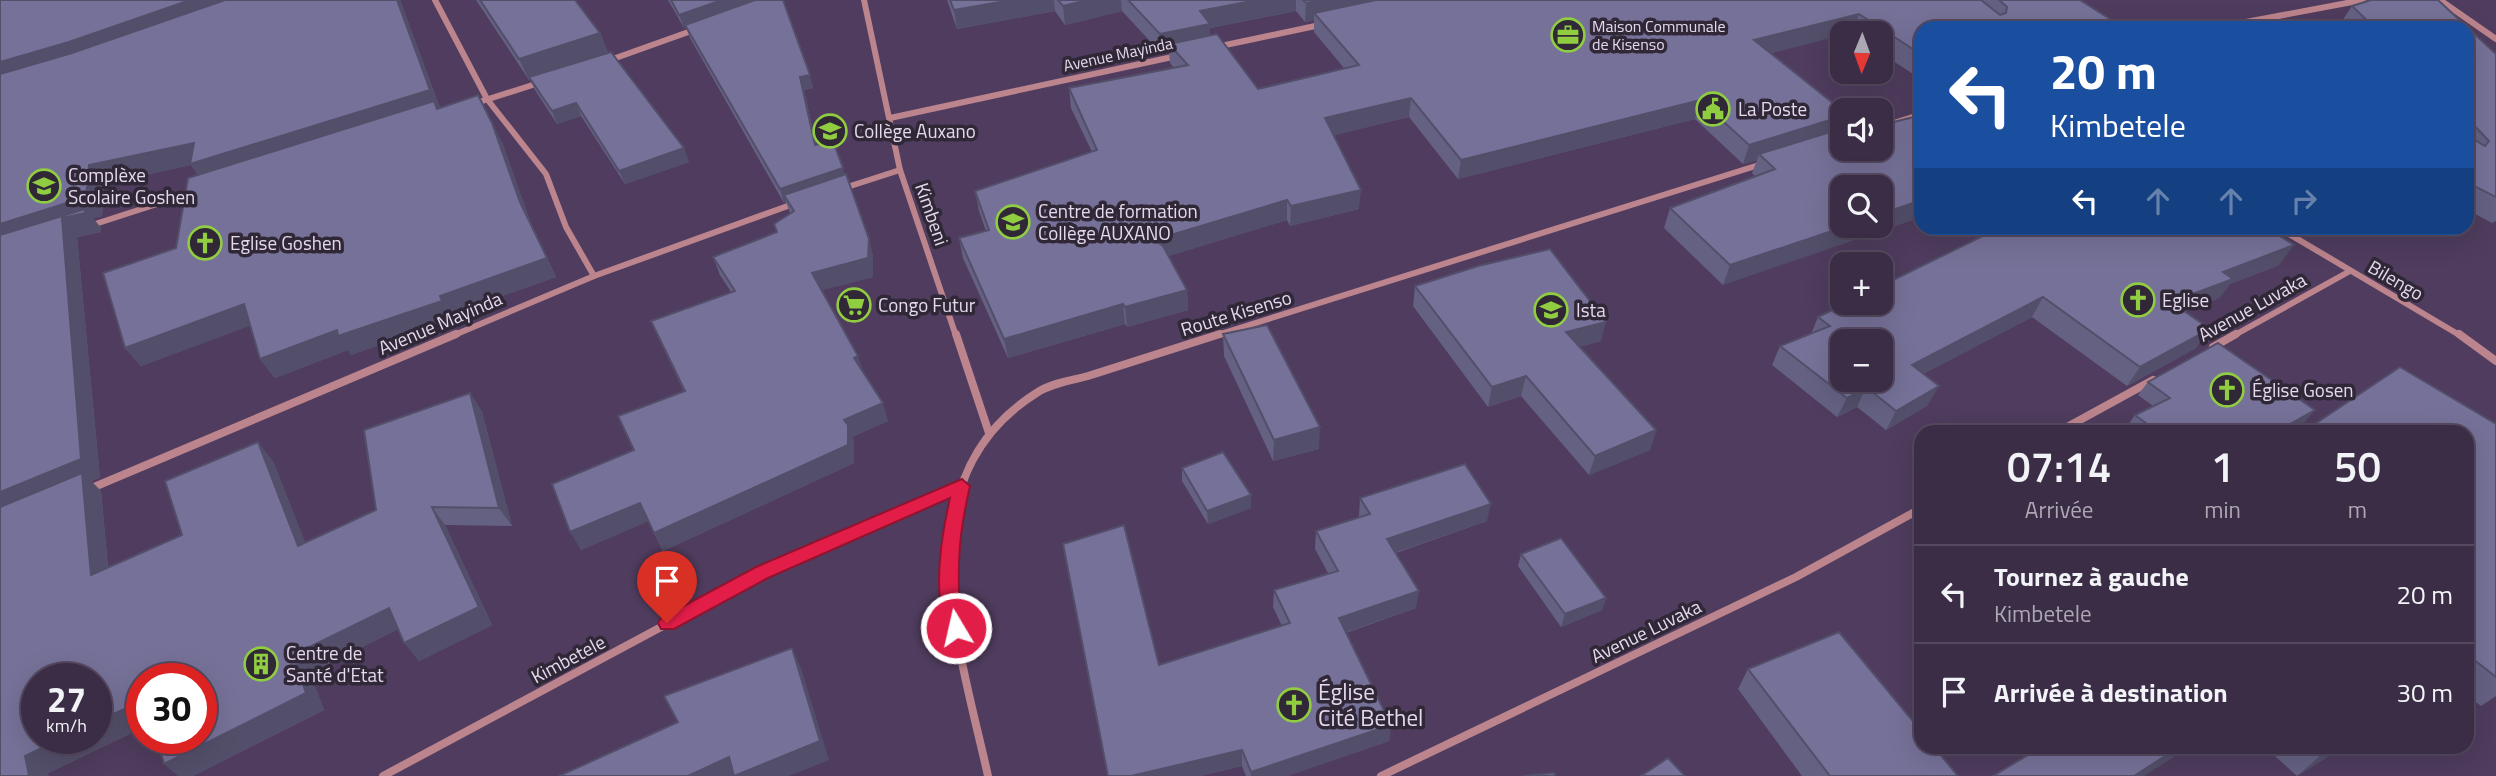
<!DOCTYPE html>
<html lang="fr">
<head>
<meta charset="utf-8">
<style>
  :root { --surface:#3b2d46; --page:#463951; --text:#f1f3f6; --muted:#aca8b3; --line:#54495f }
  body { margin:0; font-family:"Titillium Web",sans-serif; background:var(--page); color:var(--text); height:100vh; display:flex; flex-direction:column; font-size:26px; white-space:nowrap }
  * { box-sizing:border-box; margin:0 }
  p { font-size:23px; color:var(--muted) }
  .icon { flex:none; width:38px; height:38px; fill:none; stroke:currentColor; stroke-width:2; stroke-linecap:round; stroke-linejoin:round }
  .map { position:relative; flex:1; overflow:hidden }
  .details { position:absolute; left:1914px; top:425px; width:560px; height:329px; display:flex; flex-direction:column; background:var(--surface); border-radius:21px; box-shadow:0 7px 28px #0002,0 0 0 2px var(--line) }
  .details>* { flex:none }
  .banner { position:absolute; left:1914px; top:21px; width:560px; height:214px; border-radius:21px; box-shadow:0 7px 28px #0002,0 0 0 2px var(--line); background:#1a4fa0; color:#fff; overflow:hidden }
  .needle { width:46px; rotate:181deg }
  .tools { position:absolute; left:1830px; top:21px; display:grid; gap:14px }
  .tools a { display:grid; place-items:center; width:63px; height:63px; border-radius:14px; background:var(--surface); box-shadow:0 7px 28px #0002,0 0 0 2px var(--line); font-size:35px }
  .speed { position:absolute; left:21px; top:663px; display:flex; gap:14px; font-size:35px; font-weight:700; text-align:center }
  .speed>* { display:grid; place-content:center; width:91px; height:91px; border-radius:50%; background:var(--surface); box-shadow:0 7px 28px #0002,0 0 0 2px var(--line); line-height:1 }
  .speed small { font-size:18px; font-weight:400 }
  .speed .limit { border:10px solid #d22; background:#fff; color:#111 }
  .pin { position:absolute; display:grid; place-items:center; width:60px; height:60px; color:#fff; margin:-72px -30px; border-radius:50% 50% 50% 0; rotate:-45deg; box-shadow:0 0 7px #0007 }
  .pin .icon { rotate:45deg }
  .me { position:absolute; width:77px; margin:-38px; rotate:351deg; stroke-linejoin:round; filter:drop-shadow(0 0 5px #0008) }
  .turn { display:flex; align-items:center; gap:24px; height:147px; padding:0 21px; font-size:32px }
  .turn .icon { width:91px; height:91px; stroke-width:2.5 }
  .turn b { display:block; font-size:49px; line-height:60px }
  .lanes { display:flex; align-items:center; height:66px; padding:0 21px; background:#0003; justify-content:center; gap:35px; direction:ltr }
  .lanes .off { opacity:.35 }
  .eta { display:flex; justify-content:space-evenly; align-items:center; height:119px; text-align:center }
  .eta b { font-size:42px; font-weight:600; line-height:49px }
  ul { padding:0; list-style:none }
  li { display:flex; align-items:center; gap:21px; height:98px; padding:0 21px; border-top:2px solid var(--line) }
  li div { flex:1 }
  li b { display:block; font-size:26px }
  li em { font-style:normal }
  .map>svg:first-child { display:block }
</style>
</head>
<body>
<div class="map">
<svg width="2496" height="776" viewBox="0 0 2496 776">
  <rect width="100%" height="100%" fill="#4f3c5e"/>
  <g fill="none" stroke-linecap="round" stroke-linejoin="round">
    <g stroke="#bc848c" stroke-width="6">
      <polyline points="435,0 487,99 546,174 566,227 594,276"/>
      <polyline points="864,0 900,170 956,336"/>
      <polyline points="2440,0 2496,39"/>
      <polyline points="2214,28 2363,0"/>
      <polyline points="1216,47 1320,25"/>
      <polyline points="610,60 694,30"/>
      <polyline points="473,104 542,82"/>
      <polyline points="890,118 1177,56"/>
      <polyline points="1881,127 1922,114"/>
      <polyline points="841,189 900,170"/>
      <polyline points="89,226 191,193"/>
      <polyline points="2279,228 2461,336"/>
      <polyline points="452,336 594,276 796,203"/>
      <polyline points="1214,336 1762,164"/>
      <polyline points="2233,336 2350,271"/>
    </g>
    <g stroke="#bc848c" stroke-width="8">
      <polyline points="956,334 989,433"/>
      <polyline points="2459,334 2496,361"/>
      <polyline points="2213,347 2236,334"/>
      <polyline points="2058,432 2153,380"/>
      <polyline points="87,490 456,334"/>
      <polyline points="383,776 762,573 962,486"/>
      <path d="M988 776C960 649 899 478 1038 392 1052 383 1073 380 1088 376 1132 362 1176 348 1220 334"/>
      <polyline points="1381,776 1796,577 1922,508"/>
    </g>
  </g>
  <g fill="#656183" fill-rule="evenodd">
    <polygon points="0,0 400,0 440,108 502,142 530,221 556,277 451,314 453,319 351,355 348,350 275,378 260,359 250,325 141,366 125,348 176,248 198,175 191,165 104,184 102,216 93,218 101,228 101,232 77,237 100,478 91,481 101,491 108,567 182,535 273,461 305,543 376,510 470,393 482,412 512,526 445,525 492,625 419,661 398,629 310,673 324,710 193,776 178,776 142,679 142,728 48,773 0,776"/>
    <polygon points="476,0 575,0 600,33 608,53 689,162 625,184 581,116 557,124 535,90 530,80 529,80"/>
    <polygon points="668,0 783,0 813,88 804,90 816,145 845,174 869,239 873,257 873,277 822,290 888,421 852,437 854,443 854,463 663,551 648,521 581,550 634,450 684,392 651,321 731,292 720,275 713,257 776,232 790,213 786,202 784,203 690,38 686,27 684,28"/>
    <path d="M947 0H2080L1922 28V80L1881 53V33H1843L1771 53 1843 111 1723 285 1664 228 1670 208 1755 176 1752 173 1757 160 1743 164 1695 119 1458 179 1409 117 1334 135 1359 209 1290 226 1287 220 1168 256 1187 290 1188 310 1127 327 1125 324 1008 358 963 258 959 238 986 231 979 211 975 191 1092 152 1071 108 1069 88 1174 68 1170 63 1169 52 1161 53 1122 11 1065 25 1055 11 957 29ZM1296 11 1305 22 1314 20V32L1344 68 1258 89 1210 35V28Z"/>
    <polygon points="2371,0 2438,0 2496,54 2496,221 2492,223 2468,210 2468,28 2343,28 2340,24 2352,6"/>
    <polygon points="1999,228 2302,228 2295,231 2290,228 2282,238 2279,265 2230,284 2219,298 2185,312 2196,348 2127,386 2032,317 1923,374 1928,405 1886,430 1857,407 1837,417 1772,365 1780,346 1811,334 1818,317"/>
    <polygon points="2375,228 2404,228 2389,236"/>
    <polygon points="1415,286 1601,341 1579,347 1656,430 1650,450 1589,475 1521,396 1488,407 1413,306"/>
    <polygon points="1223,334 1319,449 1273,461 1224,356"/>
    <polygon points="2148,382 2304,423 2288,432 2131,432 2126,428 2135,415 2153,406 2138,395"/>
    <polygon points="2496,424 2496,696 2481,706 2468,696 2468,432"/>
    <polygon points="1182,468 1251,495 1251,508 1208,524 1182,481"/>
    <polygon points="1360,498 1487,521 1396,553 1416,608 1346,633 1391,725 1389,741 1287,776 1246,776 1242,766 1200,776 1108,776 1066,562 1159,665 1282,626 1273,607 1274,590 1328,573 1315,549 1316,531 1359,517 1359,516"/>
    <polygon points="1521,554 1606,598 1602,610 1561,627 1518,566"/>
    <polygon points="1748,669 1958,776 1802,776 1738,689"/>
    <polygon points="2265,747 2343,747 2297,776"/>
  </g>
  <g fill="#534f6a">
    <polygon points="190,0 255,0 0,85 0,62"/>
    <polygon points="397,0 400,0 440,109 204,183 191,165 104,184 102,216 93,218 101,228 101,232 77,237 100,478 91,481 101,491 110,593 0,509 0,224 89,165"/>
    <polygon points="722,0 762,0 684,28 679,15"/>
    <polygon points="1012,0 1054,0 1055,11 957,29 954,10"/>
    <polygon points="1088,0 1121,0 1122,11 1065,25 1063,6"/>
    <polygon points="1257,0 1296,0 1296,11 1210,28 1210,43 1169,44 1169,52 1161,53 1160,34 1200,11"/>
    <polygon points="1322,0 1407,0 1314,13 1314,20 1305,22 1306,3"/>
    <polygon points="1859,14 1852,33 1843,33 1843,35 1748,59 1754,40"/>
    <polygon points="600,33 609,55 529,80 519,59"/>
    <polygon points="810,75 813,88 804,90 819,158 800,77"/>
    <polygon points="1411,98 1409,117 1324,138 1325,118"/>
    <polygon points="1700,100 1695,119 1458,179 1461,160"/>
    <polygon points="576,103 581,116 557,124 552,111"/>
    <polygon points="1843,116 1843,128 1759,154 1757,160 1743,164 1749,145"/>
    <polygon points="492,123 502,142 530,221 556,277 451,314 453,319 351,355 348,350 275,378 260,359 337,330 440,296 520,202"/>
    <polygon points="684,148 689,162 625,184 619,171"/>
    <polygon points="843,168 847,182 784,195 786,202 784,203 780,189"/>
    <polygon points="1361,190 1359,209 1290,226 1291,206"/>
    <polygon points="1287,200 1287,220 1156,260 1154,240"/>
    <polygon points="1922,200 1922,217 1723,285 1730,265 1847,226 1881,226 1881,214"/>
    <polygon points="2278,228 2290,228 2283,237 2258,250 2272,231"/>
    <polygon points="2396,228 2404,228 2389,236"/>
    <polygon points="869,239 873,257 873,277 818,291 812,273"/>
    <polygon points="2294,245 2279,265 2230,284 2219,298 2158,322 2171,302 2223,272"/>
    <polygon points="1187,290 1188,310 1127,327 1125,307"/>
    <polygon points="2043,297 2032,317 1902,385 1912,365"/>
    <polygon points="244,304 258,323 141,366 125,348"/>
    <polygon points="1123,304 1125,324 1008,358 1004,339"/>
    <polygon points="1606,322 1601,341 1561,352 1566,332"/>
    <polygon points="2210,329 2196,348 2127,386 2140,367"/>
    <polygon points="858,356 864,374 854,358"/>
    <polygon points="1526,376 1521,396 1488,407 1492,387"/>
    <polygon points="1939,386 1928,405 1886,430 1896,411"/>
    <polygon points="1866,387 1857,407 1837,417 1847,398"/>
    <polygon points="470,393 482,412 512,526 499,508"/>
    <polygon points="883,403 888,421 852,437 854,443 854,463 663,551 654,533 844,420"/>
    <polygon points="2315,410 2304,423 2288,432 2276,432"/>
    <polygon points="1320,427 1319,449 1273,461 1274,440"/>
    <polygon points="1656,430 1650,450 1589,475 1595,456"/>
    <polygon points="258,442 273,461 314,564 298,546"/>
    <polygon points="1251,495 1251,508 1208,524 1207,511"/>
    <polygon points="640,503 649,521 581,550 570,532"/>
    <polygon points="1491,504 1487,521 1385,556 1387,539"/>
    <polygon points="432,507 445,525 492,625 419,661 404,643"/>
    <polygon points="1419,591 1416,608 1338,635 1339,618"/>
    <polygon points="1606,598 1602,610 1561,627 1565,614"/>
    <polygon points="389,608 404,626 310,673 324,710 193,776 178,776 164,764 293,655"/>
    <polygon points="792,648 801,668 829,760 789,776 688,776 729,757"/>
    <polygon points="142,701 142,728 48,773 49,776 27,776 25,756 62,738 96,738 96,722"/>
    <polygon points="1391,725 1389,741 1287,776 1251,776 1251,772"/>
    <polygon points="2179,747 2190,747 2144,776 2134,776"/>
    <polygon points="2335,747 2343,747 2297,776 2320,756"/>
    <polygon points="1242,750 1242,766 1200,776 1131,776"/>
  </g>
  <g fill="#767198" stroke="#534f6a" stroke-width="2" fill-rule="evenodd">
    <polygon points="0,0 190,0 69,42 0,62"/>
    <polygon points="225,0 397,0 430,90 190,164 194,143 89,165 86,197 0,224 0,74 72,53"/>
    <polygon points="480,0 575,0 600,33 519,59"/>
    <polygon points="671,0 722,0 679,15"/>
    <polygon points="755,0 783,0 810,75 800,77 815,145 833,141 843,168 780,189 685,25"/>
    <polygon points="950,0 1012,0 954,10"/>
    <polygon points="1058,0 1088,0 1063,6"/>
    <polygon points="1128,0 1257,0 1200,11 1210,24 1160,34"/>
    <polygon points="1303,0 1322,0 1306,3"/>
    <polygon points="1376,0 1981,0 2000,15 2006,13 2007,7 1999,0 2080,0 2124,28 1922,28 1922,55 1859,14 1754,40 1843,111 1843,116 1749,145 1700,100 1461,160 1411,98 1325,118 1361,190 1291,206 1287,200 1154,240 1163,246 1187,290 1125,307 1123,304 1004,339 959,238 989,230 975,191 1097,150 1069,88 1188,65 1169,44 1217,34 1258,89 1359,65 1314,13"/>
    <polygon points="2371,0 2438,0 2496,54 2496,197 2468,183 2468,136 2485,146 2489,141 2468,119 2468,28 2375,28 2352,6"/>
    <polygon points="611,52 684,148 619,171 576,103 552,111 529,77"/>
    <polygon points="478,95 492,123 520,202 547,258 440,296 442,301 338,336 337,330 260,359 244,304 125,348 103,273 176,248 188,178 434,101 437,109"/>
    <polygon points="1922,115 1922,200 1881,214 1881,187 1843,187 1843,226 1847,226 1730,265 1670,208 1775,169 1759,154 1843,128 1843,149 1881,149 1881,125"/>
    <polygon points="846,174 869,239 868,258 812,273 858,356 854,358 883,403 844,420 848,425 848,445 654,533 640,503 570,532 552,484 634,450 618,416 685,391 651,321 735,291 713,257 777,232 774,224 794,211 784,195"/>
    <polygon points="85,209 85,213 62,218 81,459 0,492 0,235"/>
    <path d="M1999 228H2278L2272 231 2294 245 2223 272 2233 279 2171 302 2210 329 2140 367 2043 297 1912 365 1939 386 1896 411 1866 387 1847 398 1780 346 1830 326 1818 317 1847 303H1881V286ZM1843 341H1881V380H1843Z"/>
    <polygon points="1550,249 1606,322 1566,332 1656,430 1595,456 1526,376 1492,387 1415,286 1478,266"/>
    <polygon points="1267,325 1320,427 1274,440 1223,334"/>
    <polygon points="2218,343 2315,410 2276,432 2158,432 2135,415 2170,398 2148,382"/>
    <polygon points="2400,367 2496,424 2496,677 2468,655 2468,432 2303,432"/>
    <polygon points="470,393 499,508 432,507 479,607 404,643 389,608 293,655 306,693 164,764 157,738 201,738 201,679 142,679 142,701 96,722 96,679 37,679 37,738 62,738 25,756 29,775 27,776 0,776 0,507 82,473 91,575 182,535 165,481 258,442 298,546 376,510 364,430"/>
    <polygon points="1223,452 1251,495 1207,511 1182,468"/>
    <polygon points="1465,464 1491,504 1387,539 1419,591 1339,618 1391,725 1251,772 1242,750 1131,776 1108,776 1063,544 1124,525 1159,665 1290,623 1274,590 1338,571 1316,531 1370,514 1360,498"/>
    <polygon points="1561,538 1606,598 1565,614 1521,554"/>
    <polygon points="1839,632 1922,732 1922,747 1934,747 1958,776 1830,776 1748,669"/>
    <polygon points="792,648 820,741 734,776 729,757 688,776 559,776 678,722 664,696"/>
    <polygon points="2041,747 2179,747 2134,776 1993,776"/>
    <polygon points="2310,747 2335,747 2320,756"/>
    <polygon points="1668,758 1685,776 1641,776"/>
    <polygon points="1554,773 1555,776 1523,776"/>
  </g>
  <path fill="#e11d48" stroke="#92132f" stroke-width="2" d="M962 479 970 486C961 526 958 549 959 590 959 603 968 622 962 634H949C931 596 941 537 950 498L768 578 674 629H661L658 623 661 618 756 567Z"/>
  <defs>
    <symbol id="office-ring" viewBox="-11 -11 22 22"><circle r="9.5" fill="#302837" stroke="#91cd40" stroke-width="1.5"/><path d="M-6-3h4V-5.5h4V-3h4V5H-6ZM-1-4.5V-3h2v-1.5ZM-6 0V1H6V0Z" fill="#91cd40"/></symbol>
    <symbol id="civic-ring" viewBox="-11 -11 22 22"><circle r="9.5" fill="#302837" stroke="#91cd40" stroke-width="1.5"/><path d="M-.6-6.5H3V-4.5H.6V-3L4-1V1h2V6H-6V1h2V-1L-.6-3ZM-1.2 2.5V6h2.4V2.5Z" fill="#91cd40"/></symbol>
    <symbol id="school-ring" viewBox="-11 -11 22 22"><circle r="9.5" fill="#302837" stroke="#91cd40" stroke-width="1.5"/><path d="M0-5L7-2L0 1L-7-2ZM-4 1L0 2.5L4 1V4Q0 6-4 4Z" fill="#91cd40"/></symbol>
    <symbol id="church-ring" viewBox="-11 -11 22 22"><circle r="9.5" fill="#302837" stroke="#91cd40" stroke-width="1.5"/><path d="M-1.2-6h2.4v3.5h3.3v2.4h-3.3V6h-2.4V-.1h-3.3v-2.4h3.3Z" fill="#91cd40"/></symbol>
    <symbol id="supermarket-ring" viewBox="-11 -11 22 22"><circle r="9.5" fill="#302837" stroke="#91cd40" stroke-width="1.5"/><path d="M-6-5.5h2.5l.6 2H6L4.5 2H-2.5L-4.4-4H-6ZM-1.5 3.2a1.3 1.3 0 1 0 .1 0ZM3 3.2a1.3 1.3 0 1 0 .1 0Z" fill="#91cd40"/></symbol>
    <symbol id="university-ring" viewBox="-11 -11 22 22"><circle r="9.5" fill="#302837" stroke="#91cd40" stroke-width="1.5"/><path d="M0-5L7-2L0 1L-7-2ZM-4 1L0 2.5L4 1V4Q0 6-4 4Z" fill="#91cd40"/></symbol>
    <symbol id="building-ring" viewBox="-11 -11 22 22"><circle r="9.5" fill="#302837" stroke="#91cd40" stroke-width="1.5"/><path d="M-4-6H4V6H1V3H-1V6H-4ZM-2.5-4.3h1.7v1.8h-1.7ZM.8-4.3h1.7v1.8H.8ZM-2.5-1h1.7V.8h-1.7ZM.8-1h1.7V.8H.8Z" fill="#91cd40"/></symbol>
  </defs>
  <g fill-rule="evenodd">
    <use href="#office-ring" x="1549" y="16" width="38" height="38"/>
    <use href="#civic-ring" x="1694" y="90" width="38" height="38"/>
    <use href="#school-ring" x="811" y="112" width="38" height="38"/>
    <use href="#school-ring" x="25" y="167" width="38" height="38"/>
    <use href="#school-ring" x="994" y="203" width="38" height="38"/>
    <use href="#church-ring" x="186" y="224" width="38" height="38"/>
    <use href="#church-ring" x="2119" y="281" width="38" height="38"/>
    <use href="#supermarket-ring" x="835" y="286" width="38" height="38"/>
    <use href="#university-ring" x="1532" y="291" width="38" height="38"/>
    <use href="#church-ring" x="2208" y="371" width="38" height="38"/>
    <use href="#building-ring" x="242" y="645" width="38" height="38"/>
    <use href="#church-ring" x="1275" y="686" width="38" height="38"/>
  </g>
  <g text-anchor="middle" stroke-width="7" stroke-linejoin="round" paint-order="stroke">
    <g font-size="16" fill="#e5d9ee" stroke="#302837" text-anchor="start">
      <text x="1592" y="32">Maison Communale<tspan x="1592" dy="18">de Kisenso</tspan></text>
    </g>
    <g font-size="16" fill="#e5d9ee" stroke="#302837">
      <text transform="translate(1118 54) rotate(-12)" y="6">Avenue Mayinda</text>
    </g>
    <g font-size="19" fill="#e5d9ee" stroke="#302837" text-anchor="start">
      <text x="1738" y="116">La Poste</text>
      <text x="854" y="138">Collège Auxano</text>
      <text x="68" y="182">Complèxe<tspan x="68" dy="22">Scolaire Goshen</tspan></text>
      <text x="1038" y="218">Centre de formation<tspan x="1038" dy="22">Collège AUXANO</tspan></text>
      <text x="230" y="250">Eglise Goshen</text>
      <text x="2162" y="307">Eglise</text>
      <text x="878" y="312">Congo Futur</text>
      <text x="1576" y="317">Ista</text>
      <text x="2252" y="397">Église Gosen</text>
      <text x="286" y="660">Centre de<tspan x="286" dy="22">Santé d'Etat</tspan></text>
    </g>
    <g font-size="19" fill="#e5d9ee" stroke="#302837">
      <text transform="translate(932 214) rotate(71)" y="7">Kimbeni</text>
      <text transform="translate(2396 280) rotate(30)" y="7">Bilengo</text>
      <text transform="translate(2252 307) rotate(-29)" y="7">Avenue Luvaka</text>
      <text transform="translate(1236 313) rotate(-17)" y="7">Route Kisenso</text>
      <text transform="translate(440 323) rotate(-23)" y="7">Avenue Mayinda</text>
      <text transform="translate(1646 631) rotate(-26)" y="7">Avenue Luvaka</text>
      <text transform="translate(568 659) rotate(-28)" y="7">Kimbetele</text>
    </g>
    <g font-size="23" fill="#e5d9ee" stroke="#302837" text-anchor="start">
      <text x="1318" y="700">Église<tspan x="1318" dy="26">Cité Bethel</tspan></text>
    </g>
  </g>
</svg>
<div class="tools">
<a><svg class="needle" viewBox="-14 -14 28 28"><path d="M0-13l5 13h-10z" fill="#e53935"/><path d="M0 13l5-13h-10z" fill="#aca8b3"/></svg></a>
<a><svg class="icon" aria-label="sound" viewBox="0 0 24 24"><path d="M4 9h4l5-4v14l-5-4H4zM17 9q2 3 0 6"/></svg></a>
<a><svg class="icon" aria-label="search" viewBox="0 0 24 24"><circle cx="10" cy="10" r="6"/><path d="M15 15l6 6"/></svg></a>
<a>+</a>
<a>−</a>
</div>
<div class="speed"><div>27<small>km/h</small></div><div class="limit">30</div></div>
<div class="pin" style="left:667px;top:623px;background:#d93025"><svg class="icon" aria-label="arrive" viewBox="0 0 24 24"><path d="M6 21V4h12l-3 4 3 4H6"/></svg></div>
<svg class="me" style="left:956px;top:628px" viewBox="-20 -20 40 40"><circle r="17" fill="#e11d48" stroke="#fff" stroke-width="3"/><path d="M0-11L8 9 0 5-8 9z" fill="#fff"/></svg>
<div class="banner">
<div class="turn"><svg class="icon" aria-label="left" viewBox="0 0 24 24"><path d="M17 20v-9H6M10 6l-5 5 5 5"/></svg><div><b>20 m</b>Kimbetele</div></div>
<div class="lanes"><svg class="icon" aria-label="left" viewBox="0 0 24 24"><path d="M17 20v-9H6M10 6l-5 5 5 5"/></svg><svg class="icon off" aria-label="ahead" viewBox="0 0 24 24"><path d="M12 20V5M6 11l6-6 6 6"/></svg><svg class="icon off" aria-label="ahead" viewBox="0 0 24 24"><path d="M12 20V5M6 11l6-6 6 6"/></svg><svg class="icon off" aria-label="right" viewBox="0 0 24 24"><path d="M7 20v-9h11M14 6l5 5-5 5"/></svg></div>
</div>
<section class="details">
<div class="eta">
<div><b>07:14</b><p>Arrivée</p></div>
<div><b>1</b><p>min</p></div>
<div><b>50</b><p>m</p></div>
</div>
<ul>
<li><svg class="icon" aria-label="left" viewBox="0 0 24 24"><path d="M17 20v-9H6M10 6l-5 5 5 5"/></svg><div><b>Tournez à gauche</b><p>Kimbetele</p></div><em>20 m</em></li>
<li><svg class="icon" aria-label="arrive" viewBox="0 0 24 24"><path d="M6 21V4h12l-3 4 3 4H6"/></svg><div><b>Arrivée à destination</b></div><em>30 m</em></li>
</ul>
</section>
</div>
</body>
</html>
